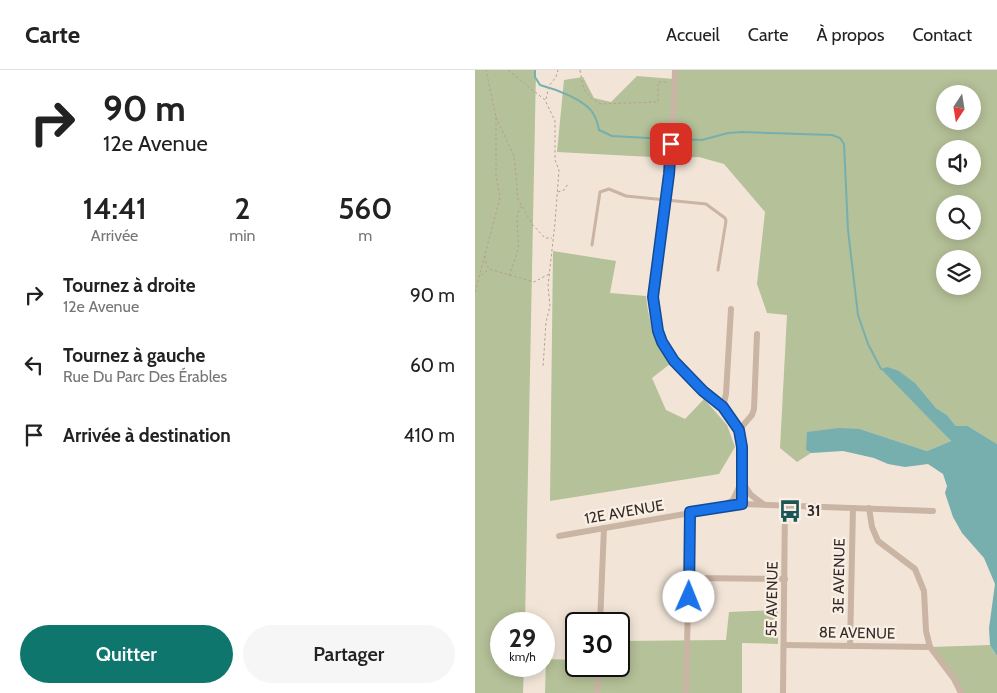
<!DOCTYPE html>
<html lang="fr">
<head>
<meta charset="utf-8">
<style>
  :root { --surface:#fff; --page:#f6f6f6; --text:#222; --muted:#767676; --line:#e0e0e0; --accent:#0f766e }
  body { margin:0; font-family:Cabin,sans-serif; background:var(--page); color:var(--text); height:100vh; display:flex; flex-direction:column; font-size:19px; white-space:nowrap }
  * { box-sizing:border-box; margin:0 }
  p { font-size:16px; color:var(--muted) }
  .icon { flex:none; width:28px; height:28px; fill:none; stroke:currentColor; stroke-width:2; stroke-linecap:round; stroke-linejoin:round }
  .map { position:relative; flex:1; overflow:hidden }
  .side { display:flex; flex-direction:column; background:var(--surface); width:475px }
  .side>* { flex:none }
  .banner { background:#fff; color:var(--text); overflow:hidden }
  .needle { width:32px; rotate:192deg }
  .controls { position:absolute; left:461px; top:15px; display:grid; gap:10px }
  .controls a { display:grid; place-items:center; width:45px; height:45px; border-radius:50%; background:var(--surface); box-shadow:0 2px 12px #0003; font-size:25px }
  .speed { position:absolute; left:15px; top:542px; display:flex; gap:10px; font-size:25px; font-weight:700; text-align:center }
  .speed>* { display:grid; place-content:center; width:65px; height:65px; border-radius:50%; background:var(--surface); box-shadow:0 2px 12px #0003; line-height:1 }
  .speed small { font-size:12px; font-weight:400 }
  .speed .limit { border:2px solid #111; border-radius:8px; background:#fff; color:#111 }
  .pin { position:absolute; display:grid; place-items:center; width:42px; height:42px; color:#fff; margin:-21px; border-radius:10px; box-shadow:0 2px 8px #0006 }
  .me { position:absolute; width:55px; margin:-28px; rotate:1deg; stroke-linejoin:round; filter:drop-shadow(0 0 4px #0008) }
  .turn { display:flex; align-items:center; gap:18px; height:105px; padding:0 20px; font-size:22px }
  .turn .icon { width:65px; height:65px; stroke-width:2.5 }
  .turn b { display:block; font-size:35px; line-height:42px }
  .eta { display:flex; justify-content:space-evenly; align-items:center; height:85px; text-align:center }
  .eta b { font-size:30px; font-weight:600; line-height:35px }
  .action { display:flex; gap:10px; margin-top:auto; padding:10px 20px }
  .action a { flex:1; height:58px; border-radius:30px; background:var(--accent); color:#fff; font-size:20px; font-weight:600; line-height:58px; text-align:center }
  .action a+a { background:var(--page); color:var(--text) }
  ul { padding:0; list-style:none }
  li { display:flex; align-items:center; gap:15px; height:70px; padding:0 20px }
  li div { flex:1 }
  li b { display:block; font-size:19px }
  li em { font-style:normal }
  header { display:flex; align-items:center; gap:30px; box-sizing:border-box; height:70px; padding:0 25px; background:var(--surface); border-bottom:1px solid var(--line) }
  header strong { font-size:24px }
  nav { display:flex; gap:28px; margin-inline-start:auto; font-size:18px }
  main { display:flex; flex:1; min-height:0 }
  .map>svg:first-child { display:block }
</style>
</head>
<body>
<header>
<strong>Carte</strong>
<nav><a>Accueil</a><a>Carte</a><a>À propos</a><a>Contact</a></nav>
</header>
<main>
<section class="side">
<div class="banner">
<div class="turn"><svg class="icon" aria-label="right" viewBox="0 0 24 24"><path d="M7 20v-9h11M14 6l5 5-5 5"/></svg><div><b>90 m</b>12e Avenue</div></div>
</div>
<div class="eta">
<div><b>14:41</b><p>Arrivée</p></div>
<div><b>2</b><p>min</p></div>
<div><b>560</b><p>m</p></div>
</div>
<ul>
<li><svg class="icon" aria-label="right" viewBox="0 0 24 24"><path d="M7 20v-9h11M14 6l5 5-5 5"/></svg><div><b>Tournez à droite</b><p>12e Avenue</p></div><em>90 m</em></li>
<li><svg class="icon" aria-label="left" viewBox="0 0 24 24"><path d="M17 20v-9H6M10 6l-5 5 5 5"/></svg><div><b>Tournez à gauche</b><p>Rue Du Parc Des Érables</p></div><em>60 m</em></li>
<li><svg class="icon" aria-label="arrive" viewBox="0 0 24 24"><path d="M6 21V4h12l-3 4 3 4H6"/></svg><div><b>Arrivée à destination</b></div><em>410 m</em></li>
</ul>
<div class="action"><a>Quitter</a><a>Partager</a></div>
</section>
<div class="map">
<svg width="522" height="623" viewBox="0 0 522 623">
  <rect width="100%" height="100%" fill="#f2e5d8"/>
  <g fill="#b5c198" fill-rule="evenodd">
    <polygon points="0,0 61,0 50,554 26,554 26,596 49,596 48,623 0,623"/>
    <path d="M199 0H522V374L493 356H481L472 345 461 338 441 314 460 354 476 371 452 381 385 359 331 380 336 383 322 392 305 378 312 245 292 243 282 214 290 142 249 94 224 87 195 88 82 82 89 10 108 7 119 28 136 32 162 6 199 9ZM470 24H498V51H470ZM470 79H498V106H470ZM470 134H498V161H470ZM470 189H498V216H470Z"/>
    <path d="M78 181 141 191 135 223 171 226C174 254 180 270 195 294L177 308 191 340 210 349 229 329 252 355 260 377 244 404 75 431Z"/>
    <polygon points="303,540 303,574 267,573 267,623 70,623 71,589 101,590 101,596 144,596 144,571 251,570 254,542"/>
    <polygon points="515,575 522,586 522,623 486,623 455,577"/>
  </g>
  <polygon fill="#77afaf" points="412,297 424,301 441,314 461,338 472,345 481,356 493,356 522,374 522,586 515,575 514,558 520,514 509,488 487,463 478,447 470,423 472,416 468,404 453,394 430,397 413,394 399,388 368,381 336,383 331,380 332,362 364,358 385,359 452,381 476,371 406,299"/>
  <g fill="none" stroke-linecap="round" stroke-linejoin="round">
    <g stroke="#77afaf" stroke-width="2">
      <path d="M60 0V7L65 15C80 19 112 30 119 45 122 50 123 56 124 60L137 66 191 69"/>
      <polyline points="202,69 227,70 253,63 267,62 357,65 365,68 369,74 373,160 383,245 393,274 406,299"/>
    </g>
    <g stroke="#b59e8f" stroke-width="1" stroke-dasharray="2.5 2.5" stroke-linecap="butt">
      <polyline points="33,0 70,30 80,51 80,90 84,100 80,153 73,216 75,236 71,252 68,298"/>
      <path d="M105 0C108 17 109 26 126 34L183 32V12H194"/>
      <polyline points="71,29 74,16 81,7 83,0"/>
      <polyline points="21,47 39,86 43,129 57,154 70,168 77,168"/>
      <polyline points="83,122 89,120 93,114"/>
      <polyline points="10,186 11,193 14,199 59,212 74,204"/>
      <polyline points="6,205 14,199"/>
      <path d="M34 206C37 197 41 188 43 179 45 163 38 150 46 136"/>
      <polyline points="0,222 25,128 21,106 21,47 11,0"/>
    </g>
    <polyline stroke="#cab4a4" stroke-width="3" points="117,175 125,122 134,119 151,126 231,134 250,148 251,151 243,200"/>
    <g stroke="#cab4a4" stroke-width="6">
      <path d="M200 0C199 35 198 71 194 106 188 154 172 213 183 260 188 284 212 307 230 322 243 333 256 343 263 359 271 375 267 414 267 434"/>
      <polyline points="248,337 251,324 256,239"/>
      <polyline points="264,360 277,345 279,339 282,264"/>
      <polyline points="267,412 276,425 288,434"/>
      <polyline points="251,434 258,430 265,415"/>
      <polyline points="394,438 397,457 403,471 440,499 449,521 451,561 455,577 479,609 486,623"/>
      <polyline points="84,466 267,434 458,441"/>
      <polyline points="214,508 310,509"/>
      <polyline points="125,554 129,458"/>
      <polyline points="309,575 455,577"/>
      <polyline points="375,576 378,438"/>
      <polyline points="122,623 124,596"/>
      <polyline points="211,623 215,442"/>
      <polyline points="308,623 310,435"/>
    </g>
  </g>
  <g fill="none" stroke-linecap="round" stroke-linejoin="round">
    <defs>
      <polyline id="route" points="196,74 194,104 178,227 183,261 187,272 199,291 228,321 248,337 264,360 267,377 267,434 215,442 214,527"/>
    </defs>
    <use href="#route" stroke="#114b97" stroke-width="12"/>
    <use href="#route" stroke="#1a73e8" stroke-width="9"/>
  </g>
  <defs>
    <symbol id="bus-bare" viewBox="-9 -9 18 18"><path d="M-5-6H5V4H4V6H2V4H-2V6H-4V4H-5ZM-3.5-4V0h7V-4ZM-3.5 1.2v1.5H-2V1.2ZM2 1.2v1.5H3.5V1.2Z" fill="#1b5557" stroke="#f9efe5" stroke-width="2.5" paint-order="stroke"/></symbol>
  </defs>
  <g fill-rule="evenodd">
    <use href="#bus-bare" x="299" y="425" width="32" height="32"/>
  </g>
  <g text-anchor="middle" stroke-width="4.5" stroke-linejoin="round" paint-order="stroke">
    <g font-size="15" font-weight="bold" fill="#352a26" stroke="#f9efe5" text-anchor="start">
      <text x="332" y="446">31</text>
    </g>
    <g font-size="15" fill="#352a26" stroke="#f9efe5">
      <text transform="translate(149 442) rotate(-10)" y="5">12E AVENUE</text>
      <text transform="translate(364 506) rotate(-89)" y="5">3E AVENUE</text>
      <text transform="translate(297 529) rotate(-89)" y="5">5E AVENUE</text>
      <text transform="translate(382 563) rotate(1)" y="5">8E AVENUE</text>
    </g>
  </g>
</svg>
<div class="controls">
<a><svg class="needle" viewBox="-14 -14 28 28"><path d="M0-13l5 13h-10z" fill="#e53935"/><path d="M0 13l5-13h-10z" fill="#767676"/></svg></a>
<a><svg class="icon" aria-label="sound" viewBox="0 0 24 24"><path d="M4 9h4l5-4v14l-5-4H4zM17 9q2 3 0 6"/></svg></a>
<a><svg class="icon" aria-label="search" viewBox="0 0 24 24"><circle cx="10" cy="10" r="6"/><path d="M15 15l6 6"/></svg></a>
<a><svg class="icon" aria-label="layers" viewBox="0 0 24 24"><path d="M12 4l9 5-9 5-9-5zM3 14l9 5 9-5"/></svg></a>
</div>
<div class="speed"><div>29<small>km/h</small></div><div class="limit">30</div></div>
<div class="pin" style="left:196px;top:74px;background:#d93025"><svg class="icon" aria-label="arrive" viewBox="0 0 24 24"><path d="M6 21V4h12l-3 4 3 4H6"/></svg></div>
<svg class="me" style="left:214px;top:527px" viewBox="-20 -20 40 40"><circle r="19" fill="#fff"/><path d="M0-13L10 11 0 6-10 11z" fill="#1a73e8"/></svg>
</div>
</main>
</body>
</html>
